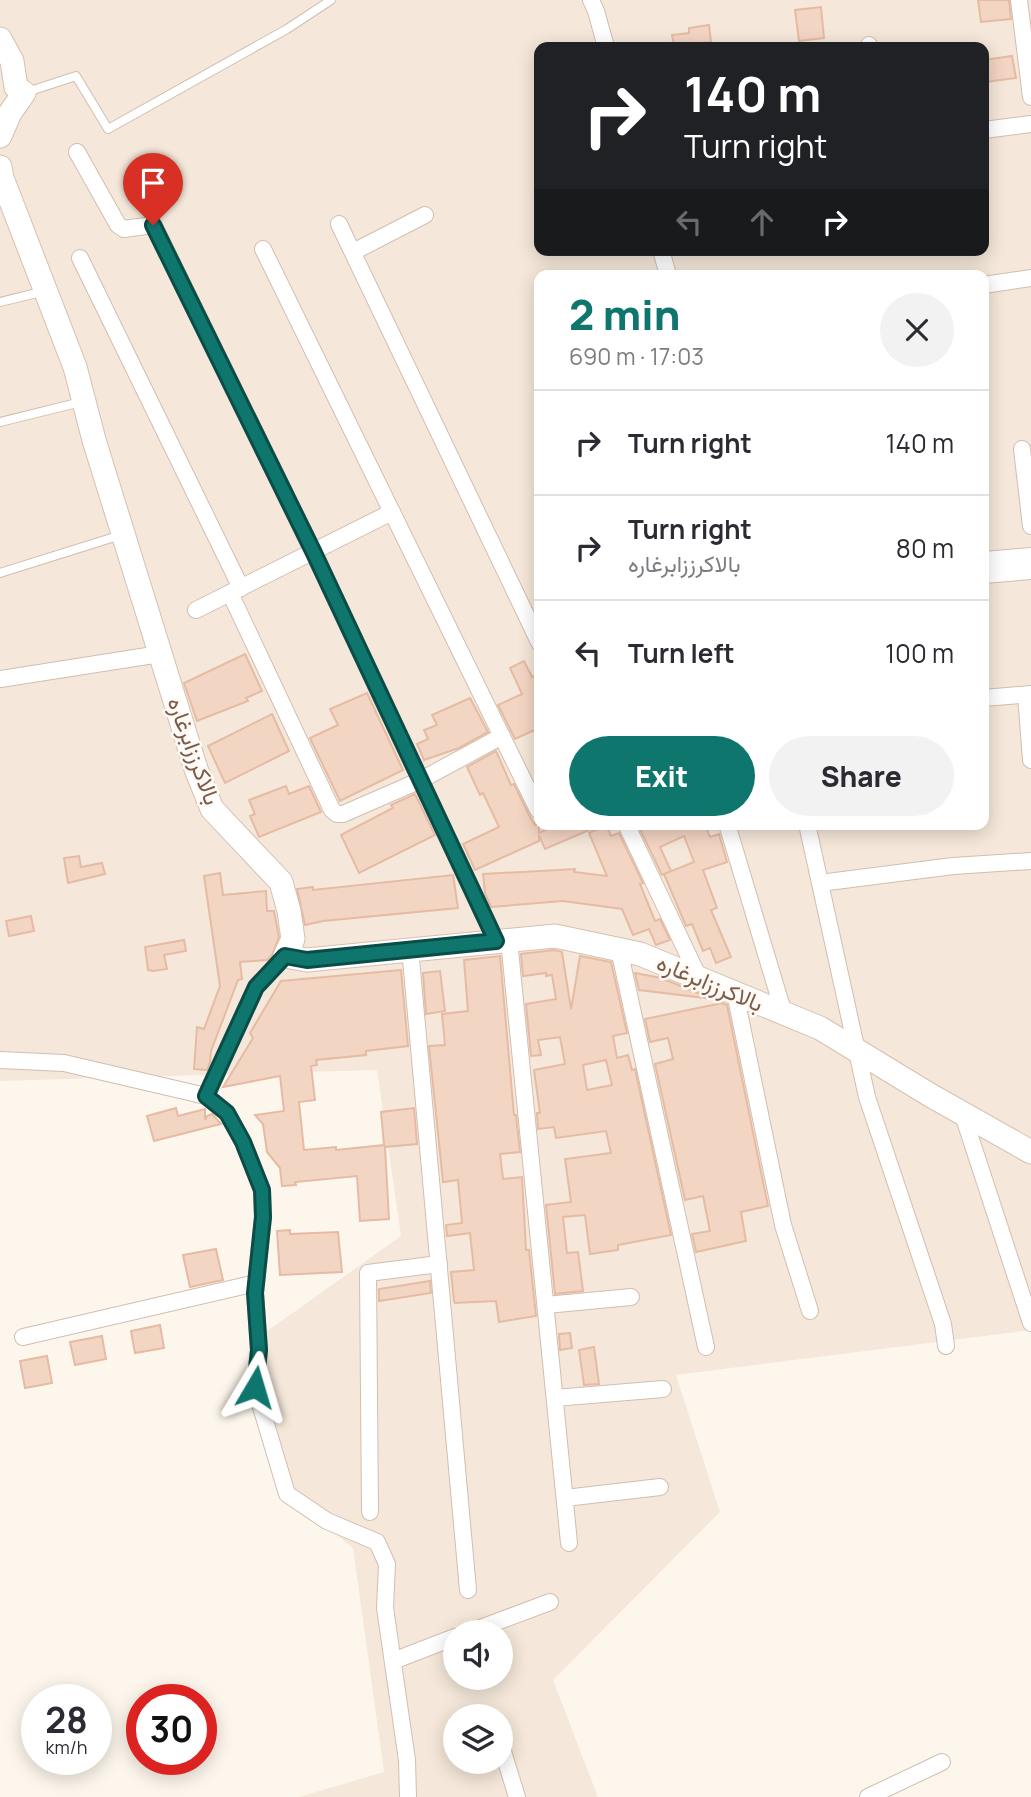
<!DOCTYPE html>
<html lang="en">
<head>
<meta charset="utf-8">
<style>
  :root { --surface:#fff; --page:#f2f2f3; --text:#2b2b33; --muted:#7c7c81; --line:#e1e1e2; --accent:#0f766e }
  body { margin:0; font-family:Manrope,Vazirmatn,sans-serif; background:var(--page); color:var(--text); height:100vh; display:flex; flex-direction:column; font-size:26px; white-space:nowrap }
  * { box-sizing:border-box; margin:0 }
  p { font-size:23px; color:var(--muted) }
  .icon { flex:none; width:38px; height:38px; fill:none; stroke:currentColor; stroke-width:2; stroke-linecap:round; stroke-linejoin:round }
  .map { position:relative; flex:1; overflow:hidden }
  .details { position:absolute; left:534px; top:270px; width:455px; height:560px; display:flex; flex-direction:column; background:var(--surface); border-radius:14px; box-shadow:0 4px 18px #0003 }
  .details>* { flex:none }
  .guide { position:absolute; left:534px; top:42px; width:455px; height:214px; border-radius:14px; box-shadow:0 4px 18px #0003; background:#202124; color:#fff; overflow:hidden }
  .fabs { position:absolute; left:443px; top:1620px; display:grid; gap:14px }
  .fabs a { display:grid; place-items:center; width:70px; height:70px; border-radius:50%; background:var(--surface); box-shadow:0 4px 18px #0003; font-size:35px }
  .speed { position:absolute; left:21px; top:1684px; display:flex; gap:14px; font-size:35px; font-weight:700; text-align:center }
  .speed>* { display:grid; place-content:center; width:91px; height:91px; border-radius:50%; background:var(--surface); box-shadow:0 4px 18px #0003; line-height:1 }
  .speed small { font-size:18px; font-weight:400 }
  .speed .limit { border:10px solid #d22; background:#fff; color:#111 }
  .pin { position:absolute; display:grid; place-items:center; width:60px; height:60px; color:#fff; margin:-72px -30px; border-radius:50% 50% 50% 0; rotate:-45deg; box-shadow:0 0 7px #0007 }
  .pin .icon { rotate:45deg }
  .me { position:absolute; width:77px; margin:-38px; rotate:7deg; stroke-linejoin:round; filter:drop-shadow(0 0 5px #0008) }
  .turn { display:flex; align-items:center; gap:24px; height:147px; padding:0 35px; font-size:32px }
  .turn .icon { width:91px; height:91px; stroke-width:2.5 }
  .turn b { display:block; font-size:49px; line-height:60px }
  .lanes { display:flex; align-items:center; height:66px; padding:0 35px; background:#0003; justify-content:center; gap:35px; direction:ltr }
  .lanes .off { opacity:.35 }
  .round { display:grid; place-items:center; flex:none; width:74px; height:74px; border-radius:37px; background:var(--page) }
  .overview { display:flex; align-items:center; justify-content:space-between; height:119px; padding:0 35px }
  h1 { font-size:42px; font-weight:800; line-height:52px; color:var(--accent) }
  .action { display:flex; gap:14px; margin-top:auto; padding:14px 35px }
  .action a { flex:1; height:80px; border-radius:42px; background:var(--accent); color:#fff; font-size:28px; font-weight:800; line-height:80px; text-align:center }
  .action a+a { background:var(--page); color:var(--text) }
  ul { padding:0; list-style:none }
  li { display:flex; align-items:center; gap:21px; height:105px; padding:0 35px; border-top:2px solid var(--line) }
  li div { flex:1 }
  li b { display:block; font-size:26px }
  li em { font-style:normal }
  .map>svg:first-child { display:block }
</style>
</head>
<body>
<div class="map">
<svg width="1031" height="1797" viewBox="0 0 1031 1797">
  <rect width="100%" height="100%" fill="#fdf6ec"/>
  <path fill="#f5e8da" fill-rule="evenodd" d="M0 0H1031V1330L676 1375 720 1512 553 1680 598 1797H299L384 1772 353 1548 285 1495 256 1339 401 1236 377 1070 0 1081ZM539 47H984V250H539ZM539 275H984V824H539ZM455 1633H500V1678H455ZM455 1717H500V1762H455Z"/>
  <g fill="#f3d5c3" stroke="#e6bba3" stroke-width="2" fill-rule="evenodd">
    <polygon points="978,0 1009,0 1011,19 981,22"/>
    <polygon points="821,7 824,38 799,41 795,10"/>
    <polygon points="709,25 711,42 674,46 672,35 689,33 689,28"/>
    <polygon points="1012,56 1016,78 985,82 984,60"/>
    <polygon points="245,654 262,691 246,698 248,701 197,721 184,683"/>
    <polygon points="524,661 532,677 539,674 539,728 515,739 498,705 522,694 510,668"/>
    <polygon points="367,693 403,770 340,801 310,738 338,725 330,709"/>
    <polygon points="470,698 488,732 459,748 424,760 417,744 428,739 424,730 437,725 432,715"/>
    <polygon points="272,714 289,751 225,783 208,746"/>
    <polygon points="496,751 511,785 514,784 529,815 535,825 539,823 539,833 559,824 603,824 545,849 539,835 539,841 475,870 463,844 499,827 483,793 480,795 467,767"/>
    <polygon points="286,786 289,794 309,786 321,812 259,837 250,816 255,814 249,800"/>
    <polygon points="415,794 435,835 359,873 341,835 393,808 391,805"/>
    <polygon points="712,824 706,827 710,837 719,834 727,862 703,870 717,908 711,910 731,957 716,963 710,948 703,951 692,924 686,926 664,874 694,862 684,836 660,847 671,871 662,875 638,825"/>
    <polygon points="606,825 611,836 619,833 643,883 640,884 655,921 660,919 670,940 656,945 649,929 633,935 622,909 563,901 491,907 485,893 483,874 575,869 574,872 607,876 589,833"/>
    <polygon points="79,856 81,867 102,863 105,874 68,883 64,858"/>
    <polygon points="220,873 223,895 266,891 267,911 274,911 279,937 272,955 267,960 240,962 242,979 238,980 211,1051 210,1062 207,1070 194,1069 197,1027 204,1029 220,986 204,876"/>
    <polygon points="453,875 458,908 323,921 305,925 297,889 313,887 313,890"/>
    <polygon points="31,916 34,931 9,936 6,921"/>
    <polygon points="184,940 186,951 164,955 167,969 153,971 148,970 145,947"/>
    <path d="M554 950 562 952 571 1009 580 956 611 962 627 1033 613 1036 617 1058 628 1055 632 1070 635 1069 671 1235 618 1245V1250L590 1254 585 1215 563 1217 567 1253 578 1252 583 1291 555 1294 546 1205 571 1202 565 1159 611 1153 606 1131 556 1138 554 1127 538 1129 537 1113H540L534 1070 565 1064 560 1037 538 1040 541 1055 531 1056 526 1004 556 999 552 975 546 976V973L523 976 521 954ZM606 1060 612 1085 587 1090 583 1065Z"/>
    <polygon points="500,956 514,1115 516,1115 520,1152 500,1154 503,1179 522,1177 526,1250 529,1250 536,1316 499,1322 496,1301 455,1303 454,1301 451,1272 474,1270 470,1233 447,1236 446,1225 462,1223 458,1180 443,1182 429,1046 445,1045 442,1014 468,1011 464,960"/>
    <polygon points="401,970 408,1046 366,1051 366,1055 316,1060 317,1065 311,1066 315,1100 299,1102 304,1150 336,1147 336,1150 384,1145 381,1112 414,1108 417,1144 385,1147 389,1219 360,1221 357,1176 295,1182 296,1185 282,1186 280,1168 267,1152 263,1124 255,1115 284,1111 280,1076 223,1087 253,1038 250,1033 281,981"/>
    <polygon points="440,971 445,1011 426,1014 423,973"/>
    <polygon points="635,973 661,978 713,999 639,990"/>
    <polygon points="722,1003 727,1005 768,1206 741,1212 746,1241 696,1252 692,1234 710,1231 703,1196 685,1200 655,1064 673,1059 668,1038 650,1042 645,1019"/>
    <polygon points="176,1108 178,1116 205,1109 205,1120 207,1116 212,1114 221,1124 154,1141 147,1116"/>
    <polygon points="290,1230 290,1234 338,1232 342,1272 280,1275 277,1231"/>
    <polygon points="216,1249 223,1280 190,1287 183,1255"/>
    <polygon points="430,1281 431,1293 379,1301 379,1289"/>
    <polygon points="160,1325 164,1348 135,1353 131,1331"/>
    <polygon points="570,1333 572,1348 560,1350 559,1334"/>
    <polygon points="102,1336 106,1359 75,1365 70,1342"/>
    <polygon points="594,1347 599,1384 584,1385 579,1350"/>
    <polygon points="47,1356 52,1383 25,1388 20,1361"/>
  </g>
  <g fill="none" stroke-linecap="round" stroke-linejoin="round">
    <defs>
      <g id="lane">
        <polyline points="27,92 76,76 108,129 287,29 331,0"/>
        <polyline points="0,302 45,291"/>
        <polyline points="0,422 81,402"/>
        <polyline points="0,573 121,535"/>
      </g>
      <g id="street">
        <polyline points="591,0 596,11 606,47"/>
        <polyline points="1019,0 1031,97"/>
        <polyline points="869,45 870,47"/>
        <polyline points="984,130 1031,124"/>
        <polyline points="77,152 118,225 124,229 153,225 155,228 313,551 496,941"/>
        <polyline points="339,224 539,642"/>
        <polyline points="263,249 538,810"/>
        <polyline points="661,250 668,275"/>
        <polyline points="353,252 425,215"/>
        <polyline points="80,258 241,588"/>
        <polyline points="984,285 1031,278"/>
        <polyline points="1022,449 1031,526"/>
        <polyline points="984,560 1031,556"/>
        <polyline points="984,575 1031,571"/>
        <polyline points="230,593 332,810 337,814 343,814 421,780 502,736"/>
        <polyline points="196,610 392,512"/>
        <polyline points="0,679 160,654"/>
        <polyline points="1026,695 1031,760"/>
        <polyline points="984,698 1031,694"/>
        <polyline points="626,824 699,978"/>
        <polyline points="727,824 784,1014"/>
        <polyline points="807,824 867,1097 943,1324 946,1346"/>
        <polyline points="820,883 953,866 1031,861"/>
        <polyline points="509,940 569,1543"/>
        <polyline points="410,948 468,1590"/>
        <polyline points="619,949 706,1347"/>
        <polyline points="285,956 256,987 206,1096 227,1113 243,1142 262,1190 263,1217 255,1293 259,1350 255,1387 287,1494 327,1521 377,1542 387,1564 385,1608 407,1760 408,1797"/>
        <polyline points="735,993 783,1225 810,1311"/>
        <polyline points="0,1060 64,1063 206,1096"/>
        <polyline points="962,1112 1031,1323"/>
        <polyline points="546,1305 631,1297"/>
        <polyline points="23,1337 256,1283"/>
        <polyline points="555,1398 663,1389"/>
        <polyline points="565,1498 660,1487"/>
        <polyline points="370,1512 368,1273 439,1264"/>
        <polyline points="467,1633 550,1602"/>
        <polyline points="393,1661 455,1637"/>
        <polyline points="500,1742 517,1797"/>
        <polyline points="868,1797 942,1762"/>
      </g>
      <g id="secondary">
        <polyline points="0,39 12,61 16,87 24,93 10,113 0,136"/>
        <polyline points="0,167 2,178 75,367 94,440 196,769 212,809 281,882 289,911 293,939 285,956 307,960 555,936 640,954 820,1028 930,1095 1031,1152"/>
      </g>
    </defs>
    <use href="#lane" stroke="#d1beb0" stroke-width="10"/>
    <use href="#street" stroke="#d1beb0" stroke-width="18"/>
    <use href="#secondary" stroke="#d6c0b0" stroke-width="25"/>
    <use href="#lane" stroke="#fff" stroke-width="8"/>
    <use href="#street" stroke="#fff" stroke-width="16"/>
    <use href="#secondary" stroke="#fff" stroke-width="23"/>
  </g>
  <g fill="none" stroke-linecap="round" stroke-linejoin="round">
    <defs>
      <polyline id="route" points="153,225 313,551 496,941 307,960 285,956 256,987 206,1096 227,1113 243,1142 262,1190 263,1217 255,1293 259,1350 255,1387"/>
    </defs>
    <use href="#route" stroke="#0a4d48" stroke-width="18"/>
    <use href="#route" stroke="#0f766e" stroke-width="12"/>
  </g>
  <g text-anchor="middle" stroke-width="5" stroke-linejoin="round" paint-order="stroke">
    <g font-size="23" fill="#7a5c4d" stroke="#fffaf3">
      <text transform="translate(194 751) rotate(70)" y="8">بالاکرززابرغاره</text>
      <text transform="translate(710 983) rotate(23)" y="8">بالاکرززابرغاره</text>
    </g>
  </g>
</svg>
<div class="fabs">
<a><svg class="icon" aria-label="sound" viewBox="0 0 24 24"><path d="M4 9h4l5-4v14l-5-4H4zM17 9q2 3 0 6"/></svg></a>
<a><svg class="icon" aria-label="layers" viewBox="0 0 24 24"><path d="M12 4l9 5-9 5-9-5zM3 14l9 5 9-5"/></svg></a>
</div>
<div class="speed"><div>28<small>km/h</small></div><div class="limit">30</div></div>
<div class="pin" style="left:153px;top:225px;background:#d93025"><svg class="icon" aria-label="arrive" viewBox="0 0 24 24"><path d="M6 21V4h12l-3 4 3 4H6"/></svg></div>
<svg class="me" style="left:255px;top:1387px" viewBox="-20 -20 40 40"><path d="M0-17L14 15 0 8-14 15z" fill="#0f766e" stroke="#fff" stroke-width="4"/></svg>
<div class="guide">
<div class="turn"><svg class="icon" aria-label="right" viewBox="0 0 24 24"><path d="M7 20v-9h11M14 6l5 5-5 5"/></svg><div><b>140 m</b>Turn right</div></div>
<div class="lanes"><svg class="icon off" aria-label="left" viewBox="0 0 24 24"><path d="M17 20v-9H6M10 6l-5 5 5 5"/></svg><svg class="icon off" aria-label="ahead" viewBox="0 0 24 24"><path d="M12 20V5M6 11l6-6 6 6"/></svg><svg class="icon" aria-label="right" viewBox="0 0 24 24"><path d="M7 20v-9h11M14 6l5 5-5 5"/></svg></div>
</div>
<section class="details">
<div class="overview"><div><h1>2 min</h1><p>690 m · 17:03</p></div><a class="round"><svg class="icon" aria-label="close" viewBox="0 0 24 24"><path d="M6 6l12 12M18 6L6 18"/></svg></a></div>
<ul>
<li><svg class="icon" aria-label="right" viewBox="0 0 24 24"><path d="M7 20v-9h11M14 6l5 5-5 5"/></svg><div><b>Turn right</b></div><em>140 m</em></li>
<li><svg class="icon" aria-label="right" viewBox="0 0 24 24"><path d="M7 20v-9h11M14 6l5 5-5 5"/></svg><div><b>Turn right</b><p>بالاکرززابرغاره</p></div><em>80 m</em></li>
<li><svg class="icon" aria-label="left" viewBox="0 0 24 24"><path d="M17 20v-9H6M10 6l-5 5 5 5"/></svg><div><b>Turn left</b></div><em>100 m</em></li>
</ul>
<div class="action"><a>Exit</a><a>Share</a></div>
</section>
</div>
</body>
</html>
